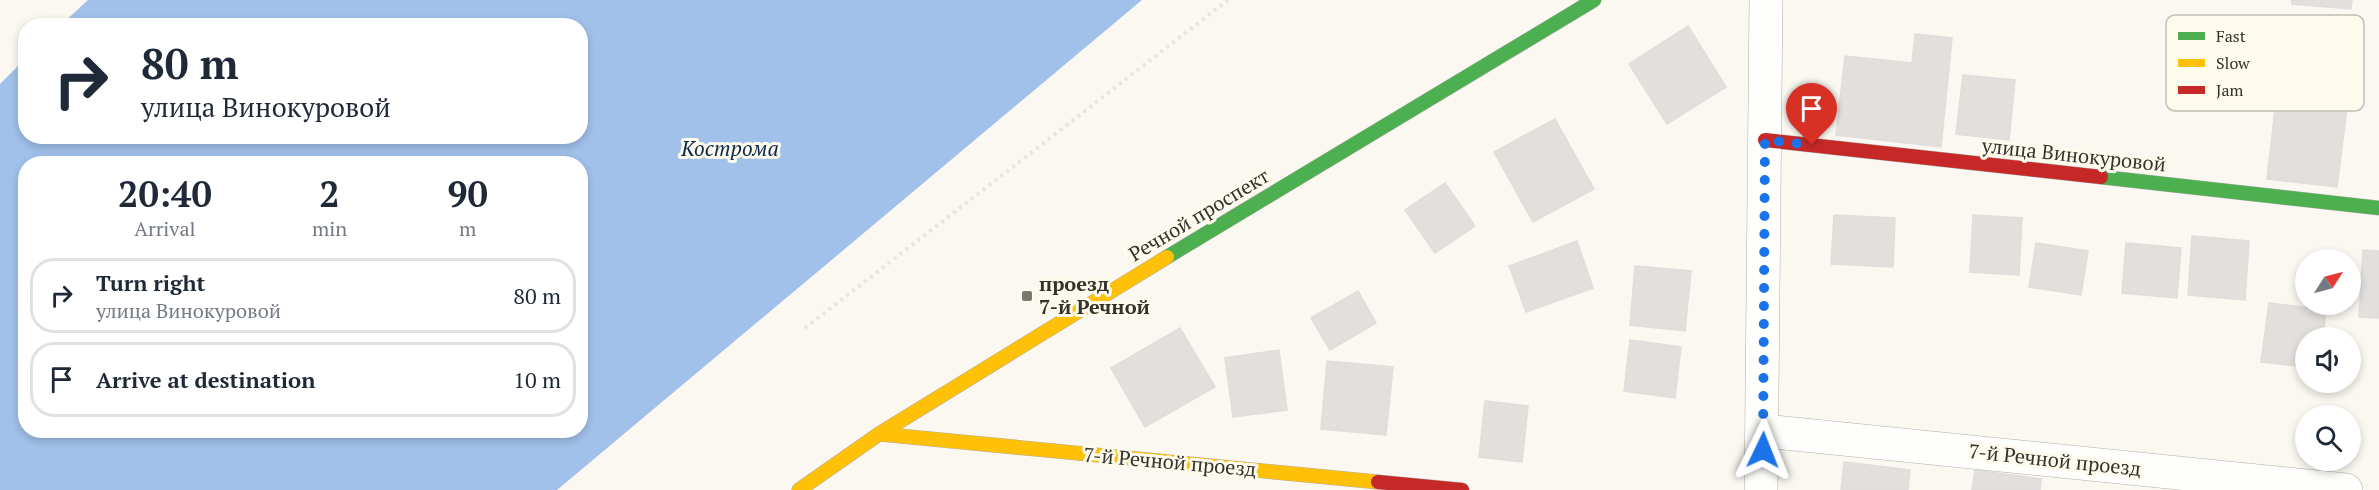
<!DOCTYPE html>
<html lang="en">
<head>
<meta charset="utf-8">
<style>
  :root { --surface:#fff; --page:#f6f6f7; --text:#1f2937; --muted:#747a83; --line:#e0e1e3 }
  body { margin:0; font-family:"PT Serif",serif; background:var(--page); color:var(--text); height:100vh; display:flex; flex-direction:column; font-size:22px; white-space:nowrap }
  * { box-sizing:border-box; margin:0 }
  p { font-size:20px; color:var(--muted) }
  .icon { flex:none; width:33px; height:33px; fill:none; stroke:currentColor; stroke-width:2; stroke-linecap:round; stroke-linejoin:round }
  .map { position:relative; flex:1; overflow:hidden }
  .panel { position:absolute; left:18px; top:156px; width:570px; height:282px; display:flex; flex-direction:column; background:var(--surface); border-radius:24px; box-shadow:0 3px 9px #0003 }
  .panel>* { flex:none }
  .hud { position:absolute; left:18px; top:18px; width:570px; height:126px; border-radius:24px; box-shadow:0 3px 9px #0003; background:#fff; color:var(--text); overflow:hidden }
  .needle { width:39px; rotate:54deg }
  .controls { position:absolute; left:2295px; top:249px; display:grid; gap:12px }
  .controls a { display:grid; place-items:center; width:66px; height:66px; border-radius:50%; background:var(--surface); box-shadow:0 3px 9px #0003; font-size:30px }
  .pin { position:absolute; display:grid; place-items:center; width:51px; height:51px; color:#fff; margin:-62px -26px; border-radius:50% 50% 50% 0; rotate:-45deg; box-shadow:0 0 6px #0007 }
  .pin .icon { rotate:45deg }
  .me { position:absolute; width:66px; margin:-33px; rotate:2deg; stroke-linejoin:round; filter:drop-shadow(0 0 4px #0008) }
  .turn { display:flex; align-items:center; gap:21px; height:126px; padding:0 24px; font-size:27px }
  .turn .icon { width:78px; height:78px; stroke-width:2.5 }
  .turn b { display:block; font-size:42px; line-height:51px }
  .eta { display:flex; justify-content:space-evenly; align-items:center; height:102px; text-align:center }
  .eta b { font-size:36px; font-weight:800; line-height:42px }
  ul { padding:0; list-style:none }
  li { display:flex; align-items:center; gap:18px; height:75px; margin:0 12px 9px; padding:0 12px; border:3px solid var(--line); border-radius:24px }
  li div { flex:1 }
  li b { display:block; font-size:22px }
  li em { font-style:normal }
  .map>svg:first-child { display:block }
</style>
</head>
<body>
<div class="map">
<svg width="2379" height="490" viewBox="0 0 2379 490">
  <rect width="100%" height="100%" fill="#faf8f1"/>
  <path fill="#a1c1eb" fill-rule="evenodd" d="M88 0H1142L557 490H0V84L25 59 26 136H580V26L61 25ZM26 164H580V430H26Z"/>
  <g fill="#e2dfdd" stroke="#e0dddc" stroke-width="1.5">
    <polygon points="2292,0 2352,0 2351,9 2292,4"/>
    <polygon points="1688,26 1726,87 1667,124 1629,64"/>
    <polygon points="1915,34 1952,38 1941,147 1836,135 1845,56 1912,63"/>
    <polygon points="1963,75 2015,80 2009,140 1956,134"/>
    <polygon points="2278,83 2349,92 2337,187 2267,179"/>
    <polygon points="1555,119 1594,189 1533,222 1494,152"/>
    <polygon points="1445,183 1475,226 1435,253 1405,210"/>
    <polygon points="1834,215 1895,218 1893,267 1831,264"/>
    <polygon points="1973,215 2022,218 2019,275 1970,272"/>
    <polygon points="2192,236 2249,241 2245,300 2188,295"/>
    <polygon points="1577,241 1593,288 1526,312 1509,266"/>
    <polygon points="2036,243 2088,251 2081,295 2029,287"/>
    <polygon points="2126,243 2181,248 2177,298 2122,293"/>
    <polygon points="2363,250 2379,251 2379,318 2359,317"/>
    <polygon points="1635,266 1691,271 1685,331 1630,325"/>
    <polygon points="1358,291 1376,323 1330,350 1311,318"/>
    <polygon points="2269,303 2326,310 2323,338 2306,338 2306,367 2261,362"/>
    <polygon points="1180,328 1215,387 1145,427 1111,368"/>
    <polygon points="1630,340 1681,347 1675,398 1624,391"/>
    <polygon points="1279,350 1287,410 1233,417 1225,358"/>
    <polygon points="1327,361 1393,367 1386,435 1321,429"/>
    <polygon points="1485,401 1528,406 1522,462 1479,457"/>
    <polygon points="1844,462 1910,470 1908,490 1841,490"/>
    <polygon points="1975,470 2041,479 2040,490 1972,490"/>
  </g>
  <g fill="none" stroke-linecap="round" stroke-linejoin="round">
    <defs>
      <g id="street">
        <polyline points="1764,431 2346,490"/>
        <polyline points="1761,490 1766,0"/>
      </g>
      <g id="fast">
        <polyline points="2101,177 2379,208"/>
        <polyline points="1167,257 1594,0"/>
      </g>
      <g id="slow">
        <polyline points="879,434 1378,482"/>
        <polyline points="799,490 879,434 1167,257"/>
      </g>
      <g id="jam">
        <polyline points="1765,140 2101,177"/>
        <polyline points="1378,482 1462,490"/>
      </g>
    </defs>
    <use href="#street" stroke="#b0aeaa" stroke-width="34"/>
    <use href="#fast" stroke="#b0aeaa" stroke-width="15"/>
    <use href="#slow" stroke="#b0aeaa" stroke-width="15"/>
    <use href="#jam" stroke="#b0aeaa" stroke-width="15"/>
    <polyline stroke="#e6e5e3" stroke-width="4" stroke-dasharray="3 4.5" stroke-linecap="butt" points="805,328 1228,0"/>
    <use href="#street" stroke="#fefefd" stroke-width="33"/>
    <use href="#fast" stroke="#4caf50" stroke-width="14"/>
    <use href="#slow" stroke="#ffc107" stroke-width="14"/>
    <use href="#jam" stroke="#c62828" stroke-width="14"/>
  </g>
  <g fill="none" stroke-linecap="round" stroke-linejoin="round">
    <polyline stroke="#1a73e8" stroke-width="10" stroke-dasharray="0 18" points="1763,450 1765,140 1812,145"/>
  </g>
  <rect fill="#797772" stroke="#fefbed" stroke-width="2" x="1021" y="290" width="12" height="12" rx="3"/>
  <g text-anchor="middle" stroke-width="6" stroke-linejoin="round" paint-order="stroke">
    <g font-size="20" fill="#33322d" stroke="#fefbed">
      <text transform="translate(2074 155) rotate(6)" y="7">улица Винокуровой</text>
      <text transform="translate(1199 215) rotate(-31)" y="7">Речной проспект</text>
      <text transform="translate(2055 460) rotate(6)" y="7">7-й Речной проезд</text>
      <text transform="translate(1170 462) rotate(5)" y="7">7-й Речной проезд</text>
    </g>
    <g font-size="20" font-weight="bold" fill="#33322d" stroke="#fefbed" text-anchor="start">
      <text x="1039" y="291">проезд<tspan x="1039" dy="23">7-й Речной</tspan></text>
    </g>
    <g font-size="21" font-style="italic" fill="#09294f" stroke="#fefbed">
      <text x="730" y="156">Кострома</text>
    </g>
  </g>
  <rect x="2166" y="15" width="198" height="96" rx="9" fill="#fefbed" stroke="#c1bfb3" stroke-width="1.5"/>
  <rect x="2178" y="32" width="27" height="8" fill="#4caf50"/>
  <rect x="2178" y="59" width="27" height="8" fill="#ffc107"/>
  <rect x="2178" y="86" width="27" height="8" fill="#c62828"/>
  <g font-size="16" fill="#33322d">
    <text x="2216" y="42">Fast</text>
    <text x="2216" y="69">Slow</text>
    <text x="2216" y="96">Jam</text>
  </g>
</svg>
<div class="controls">
<a><svg class="needle" viewBox="-14 -14 28 28"><path d="M0-13l5 13h-10z" fill="#e53935"/><path d="M0 13l5-13h-10z" fill="#747a83"/></svg></a>
<a><svg class="icon" aria-label="sound" viewBox="0 0 24 24"><path d="M4 9h4l5-4v14l-5-4H4zM17 9q2 3 0 6"/></svg></a>
<a><svg class="icon" aria-label="search" viewBox="0 0 24 24"><circle cx="10" cy="10" r="6"/><path d="M15 15l6 6"/></svg></a>
</div>
<div class="pin" style="left:1812px;top:145px;background:#d93025"><svg class="icon" aria-label="arrive" viewBox="0 0 24 24"><path d="M6 21V4h12l-3 4 3 4H6"/></svg></div>
<svg class="me" style="left:1763px;top:450px" viewBox="-20 -20 40 40"><path d="M0-17L14 15 0 8-14 15z" fill="#1a73e8" stroke="#fff" stroke-width="4"/></svg>
<div class="hud">
<div class="turn"><svg class="icon" aria-label="right" viewBox="0 0 24 24"><path d="M7 20v-9h11M14 6l5 5-5 5"/></svg><div><b>80 m</b>улица Винокуровой</div></div>
</div>
<section class="panel">
<div class="eta">
<div><b>20:40</b><p>Arrival</p></div>
<div><b>2</b><p>min</p></div>
<div><b>90</b><p>m</p></div>
</div>
<ul>
<li><svg class="icon" aria-label="right" viewBox="0 0 24 24"><path d="M7 20v-9h11M14 6l5 5-5 5"/></svg><div><b>Turn right</b><p>улица Винокуровой</p></div><em>80 m</em></li>
<li><svg class="icon" aria-label="arrive" viewBox="0 0 24 24"><path d="M6 21V4h12l-3 4 3 4H6"/></svg><div><b>Arrive at destination</b></div><em>10 m</em></li>
</ul>
</section>
</div>
</body>
</html>
